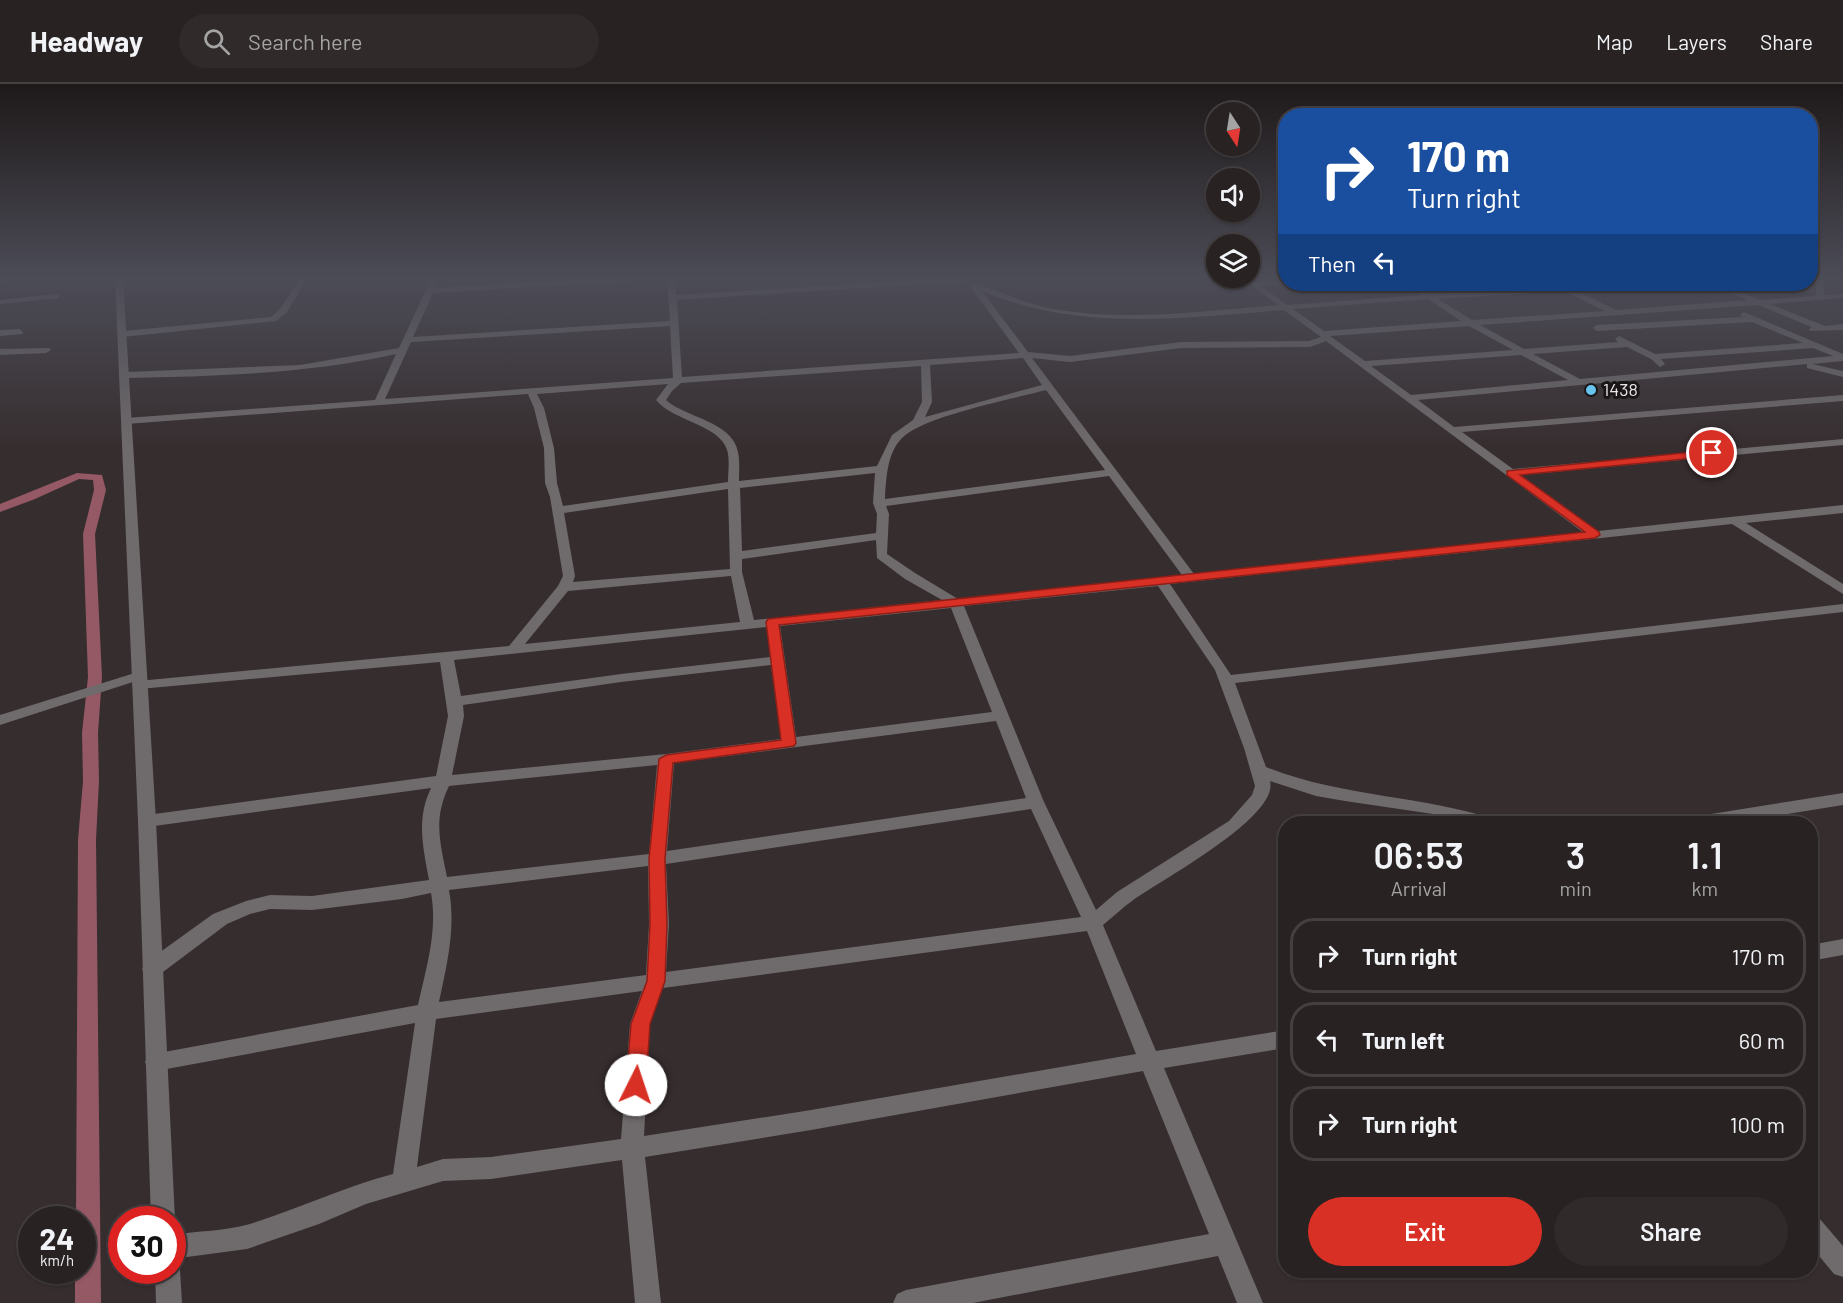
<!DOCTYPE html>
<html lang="en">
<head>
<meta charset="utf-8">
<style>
  :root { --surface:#282222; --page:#302a2a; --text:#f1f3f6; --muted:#a5a4a5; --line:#443f40; --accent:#d93025 }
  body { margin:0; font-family:Barlow,sans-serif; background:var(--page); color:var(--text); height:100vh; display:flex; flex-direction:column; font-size:22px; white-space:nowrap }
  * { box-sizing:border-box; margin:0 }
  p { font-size:20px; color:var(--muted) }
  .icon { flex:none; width:33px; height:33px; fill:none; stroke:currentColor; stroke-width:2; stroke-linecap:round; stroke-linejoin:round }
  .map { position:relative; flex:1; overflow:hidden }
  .drawer { position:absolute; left:1278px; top:732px; width:540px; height:462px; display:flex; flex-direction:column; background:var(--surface); border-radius:24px; box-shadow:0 2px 4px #0004,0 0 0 2px var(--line) }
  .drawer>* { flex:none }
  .hud { position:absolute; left:1278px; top:24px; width:540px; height:183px; border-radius:24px; box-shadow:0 2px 4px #0004,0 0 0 2px var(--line); background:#1a4fa0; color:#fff; overflow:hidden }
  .needle { width:39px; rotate:168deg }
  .fabs { position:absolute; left:1206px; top:18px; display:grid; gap:12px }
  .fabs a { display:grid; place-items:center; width:54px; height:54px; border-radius:50%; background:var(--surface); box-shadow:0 2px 4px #0004,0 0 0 2px var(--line); font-size:30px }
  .speed { position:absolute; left:18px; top:1122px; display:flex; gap:12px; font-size:30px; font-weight:700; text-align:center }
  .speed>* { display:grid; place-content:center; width:78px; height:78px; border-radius:50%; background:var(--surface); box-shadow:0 2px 4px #0004,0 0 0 2px var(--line); line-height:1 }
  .speed small { font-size:15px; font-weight:400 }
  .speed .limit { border:9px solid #d22; background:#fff; color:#111 }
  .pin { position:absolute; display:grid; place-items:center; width:51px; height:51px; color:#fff; margin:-26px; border:3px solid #fff; border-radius:50%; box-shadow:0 2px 6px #0007 }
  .me { position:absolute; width:66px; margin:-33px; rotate:4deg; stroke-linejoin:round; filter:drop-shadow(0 0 4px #0008) }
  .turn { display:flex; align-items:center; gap:21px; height:126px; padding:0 30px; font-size:27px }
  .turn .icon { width:78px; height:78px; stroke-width:2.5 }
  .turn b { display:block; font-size:42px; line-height:51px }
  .then { display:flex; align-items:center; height:57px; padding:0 30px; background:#0003; gap:12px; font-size:22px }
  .eta { display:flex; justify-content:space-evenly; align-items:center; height:102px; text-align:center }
  .eta b { font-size:36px; font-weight:600; line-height:42px }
  .action { display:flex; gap:12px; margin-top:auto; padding:12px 30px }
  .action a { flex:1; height:69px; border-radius:36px; background:var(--accent); color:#fff; font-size:24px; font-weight:600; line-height:69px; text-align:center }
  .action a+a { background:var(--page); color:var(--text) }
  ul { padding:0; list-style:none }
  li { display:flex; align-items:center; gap:18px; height:75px; margin:0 12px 9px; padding:0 18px; border:3px solid var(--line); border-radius:24px }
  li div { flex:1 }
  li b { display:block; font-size:22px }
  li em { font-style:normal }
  header { display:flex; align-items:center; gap:36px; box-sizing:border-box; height:84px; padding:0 30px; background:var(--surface); border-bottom:2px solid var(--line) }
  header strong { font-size:28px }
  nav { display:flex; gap:33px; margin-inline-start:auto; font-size:21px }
  .search { width:420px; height:54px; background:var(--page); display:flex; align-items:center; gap:15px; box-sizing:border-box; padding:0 21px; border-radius:33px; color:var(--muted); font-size:22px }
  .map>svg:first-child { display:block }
</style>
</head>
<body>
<header>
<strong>Headway</strong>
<div class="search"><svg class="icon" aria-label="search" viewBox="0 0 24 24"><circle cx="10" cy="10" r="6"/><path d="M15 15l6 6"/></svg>Search here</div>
<nav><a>Map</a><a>Layers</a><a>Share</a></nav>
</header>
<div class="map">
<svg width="1843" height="1219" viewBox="0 0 1843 1219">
  <rect width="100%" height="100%" fill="#362d2e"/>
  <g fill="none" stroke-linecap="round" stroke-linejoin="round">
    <polygon fill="#955965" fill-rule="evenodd" points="77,389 102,391 106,406 95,450 102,593 98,649 99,697 96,756 101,1219 75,1219 75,1186 82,1186 82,1136 76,1136 78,756 83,697 82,649 88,593 83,450 94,406 93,396 79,395 35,415 0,428 0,420"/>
    <g fill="#6f6a6b" fill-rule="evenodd">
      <polygon points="0,195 11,195 0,198"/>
      <polygon points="299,195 307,195 287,228 276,237 123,253 119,250 123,247 271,233 281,224"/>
      <path d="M431 195H439L435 204 588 195H631L627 197 433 209 413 253 670 237 667 195H675L676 211 933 195H974L970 197 677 216 682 293 1019 269 970 202 974 199C1001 207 1025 220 1053 225 1127 238 1203 227 1278 221L1243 195 1256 198 1286 196V200H1289L1261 202 1287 221 1422 211 1406 200H1415L1431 210 1556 202V200H1562L1616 226 1748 216 1710 200H1720L1760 216 1814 212 1816 211V195H1824V211L1843 210V214L1770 220 1825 242 1843 240V246L1810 247 1809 245 1812 243 1758 221 1480 241 1524 265 1618 258 1615 255 1619 252 1655 270 1803 259 1752 238 1597 247 1593 244 1597 241 1742 233 1740 231 1744 228 1843 270V277L1812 280 1843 287V293L1807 284V280L1418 316 1454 343 1843 311V317L1462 348 1513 385 1843 355V361L1521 391 1598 447 1843 421V429L1746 439 1843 500V510L1732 440 1170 500 1231 591 1843 520V528L1235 599 1266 683C1340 713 1421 711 1496 736L1498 740H1470L1433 730 1345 717 1316 712 1270 697C1280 733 1158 798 1132 817 1122 824 1113 833 1103 841L1156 967 1286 946V964L1164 984 1263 1219H1237L1218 1172 973 1219H893L897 1210 906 1206 1209 1150 1143 987 811 1046 645 1073 661 1219H635L622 1076 491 1095 443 1097 366 1120 319 1140 247 1165 172 1175V1151C197 1147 226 1147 250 1140 298 1125 344 1103 393 1090L415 939 156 987 148 985 145 978 148 971 418 921C426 884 438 847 431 809L402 815 312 826 270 825 250 830 227 840 159 891 152 893 145 891 142 885 145 879 213 830 246 817 270 811 312 812 429 796C423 763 416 735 431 704L147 743 141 741 138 737 141 733 147 731 436 692 448 632 440 578 139 605 134 604 132 601 133 598 0 641V631L138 588 145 592 138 597 509 562 558 502 563 492 550 413 545 399 544 364 534 324 528 310 126 340 121 337 126 334 375 316 396 270C307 290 217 292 126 294L121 291 126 288 300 281 399 264ZM982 207C1079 248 1181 234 1284 226L1321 253 1309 257 1181 258 1070 272 1028 268ZM1564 207 1605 227 1472 236 1438 215ZM1428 215 1461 237 1324 247 1293 225ZM670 242 673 294 385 315 411 258ZM1469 242 1513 266 1365 277 1330 252ZM1326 257 1584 449 1194 490 1032 274 1070 278 1181 264 1310 263ZM1627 263 1651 275 1660 283 1665 280 1661 275 1813 264 1833 272 1580 295 1533 270ZM1521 271 1568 296 1411 311 1371 282ZM1023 274 1042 301 925 333 932 318 930 281ZM921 282 922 318 913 336 892 351 877 382 739 397C739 388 740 377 738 368 732 337 686 334 666 316L672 307 681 299ZM668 300 656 316C673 337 720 341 727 366 730 375 728 389 728 398L563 422 557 399 554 364 544 324 537 310ZM1046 306 1105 386 885 415C886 395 887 369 902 354 923 332 1013 315 1046 306ZM875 389 873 419 877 430 876 449 742 467 740 404ZM1109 392 1182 491 958 515 915 489 887 470 889 430 886 422ZM728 405 730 485 573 498 575 492 564 429ZM876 456 877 474 905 495 942 516 754 536 742 488V475ZM731 492 740 538 525 560 568 507ZM1158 502 1215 586 1244 664 1255 702 1252 711 1229 737 1117 808 1096 826 1044 718 964 522ZM951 524 992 628 796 653 780 542ZM767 543 770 573 621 590 461 612 454 576ZM771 581 781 655 666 670 452 691 464 632 463 621 621 598ZM996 637 1026 714 667 767 674 679ZM657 681 649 770 447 793C440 758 433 735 449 702ZM1031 725 1081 833 666 888 669 840 666 780ZM648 782 649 840 646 891 439 918C447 880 456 844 449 806ZM1087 847 1136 970 811 1026 644 1052 650 940 663 904ZM642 907 630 940 621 1055 491 1073 443 1075 417 1083 436 935Z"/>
      <polygon points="56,210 59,210 59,214 0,220 0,216"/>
      <polygon points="19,245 23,248 22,250 0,252 0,246"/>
      <polygon points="49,264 51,266 46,269 0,271 0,265"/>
      <polygon points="1843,709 1843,721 1726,740 1678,740 1680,736 1686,734"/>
      <polygon points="1843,855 1843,871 1810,877 1810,861"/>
      <polygon points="1810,1130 1819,1134 1843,1162 1843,1193 1834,1190 1810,1161"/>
    </g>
    <g fill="#6f6a6b" fill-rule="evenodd">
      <polygon points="115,195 123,195 156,737 175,1136 172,1142 172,1136 151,1136 138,737"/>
      <polygon points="172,1176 176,1177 180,1186 182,1219 156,1219 155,1186 172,1186"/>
    </g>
  </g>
  <linearGradient id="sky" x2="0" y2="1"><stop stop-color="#1e1919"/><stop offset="0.53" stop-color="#4c4c57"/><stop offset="1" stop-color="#4c4c57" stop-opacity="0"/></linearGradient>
  <rect width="1843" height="366" fill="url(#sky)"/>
  <polygon fill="#d93025" stroke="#8d1f18" stroke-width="1.5" points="1712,366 1717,369 1716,372 1520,391 1599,448 1600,451 1595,454 779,541 796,659 794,662 673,679 665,775 667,840 665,897 650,940 646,1001 643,1008 636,1010 629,1008 626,1001 631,940 647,897 650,840 649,775 659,675 666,671 781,656 766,538 768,535 1585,448 1507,391 1507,387"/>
  <circle fill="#66c4ef" stroke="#1a1617" stroke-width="2" cx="1591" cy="306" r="6"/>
  <g text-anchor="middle" stroke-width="6" stroke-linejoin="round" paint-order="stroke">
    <g font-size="18" fill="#eae4e5" stroke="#1a1617" text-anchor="start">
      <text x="1603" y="312">1438</text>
    </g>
  </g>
</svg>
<div class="fabs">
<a><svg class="needle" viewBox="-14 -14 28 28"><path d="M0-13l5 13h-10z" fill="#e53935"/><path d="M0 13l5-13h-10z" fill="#a5a4a5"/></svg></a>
<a><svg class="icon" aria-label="sound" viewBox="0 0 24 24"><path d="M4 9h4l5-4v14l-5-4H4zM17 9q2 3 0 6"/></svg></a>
<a><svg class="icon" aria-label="layers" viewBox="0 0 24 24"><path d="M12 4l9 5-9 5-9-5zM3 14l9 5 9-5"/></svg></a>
</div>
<div class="speed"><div>24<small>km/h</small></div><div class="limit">30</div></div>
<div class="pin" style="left:1712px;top:369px;background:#d93025"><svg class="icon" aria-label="arrive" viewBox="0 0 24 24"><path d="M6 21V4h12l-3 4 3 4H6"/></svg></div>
<svg class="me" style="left:636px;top:1001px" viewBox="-20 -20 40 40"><circle r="19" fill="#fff"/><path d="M0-13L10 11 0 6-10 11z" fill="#d93025"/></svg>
<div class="hud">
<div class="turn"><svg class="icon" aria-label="right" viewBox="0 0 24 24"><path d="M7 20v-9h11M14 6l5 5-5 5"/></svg><div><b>170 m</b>Turn right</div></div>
<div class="then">Then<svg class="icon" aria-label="left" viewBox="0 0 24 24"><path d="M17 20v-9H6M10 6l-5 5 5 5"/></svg></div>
</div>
<section class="drawer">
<div class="eta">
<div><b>06:53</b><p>Arrival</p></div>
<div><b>3</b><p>min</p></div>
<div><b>1.1</b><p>km</p></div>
</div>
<ul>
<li><svg class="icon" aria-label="right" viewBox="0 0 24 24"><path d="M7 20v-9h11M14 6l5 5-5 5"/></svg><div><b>Turn right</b></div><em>170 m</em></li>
<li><svg class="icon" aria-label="left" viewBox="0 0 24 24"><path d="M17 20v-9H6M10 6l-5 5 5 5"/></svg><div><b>Turn left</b></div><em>60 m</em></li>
<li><svg class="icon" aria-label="right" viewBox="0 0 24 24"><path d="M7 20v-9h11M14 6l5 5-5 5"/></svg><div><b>Turn right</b></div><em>100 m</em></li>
</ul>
<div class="action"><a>Exit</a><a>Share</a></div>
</section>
</div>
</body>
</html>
